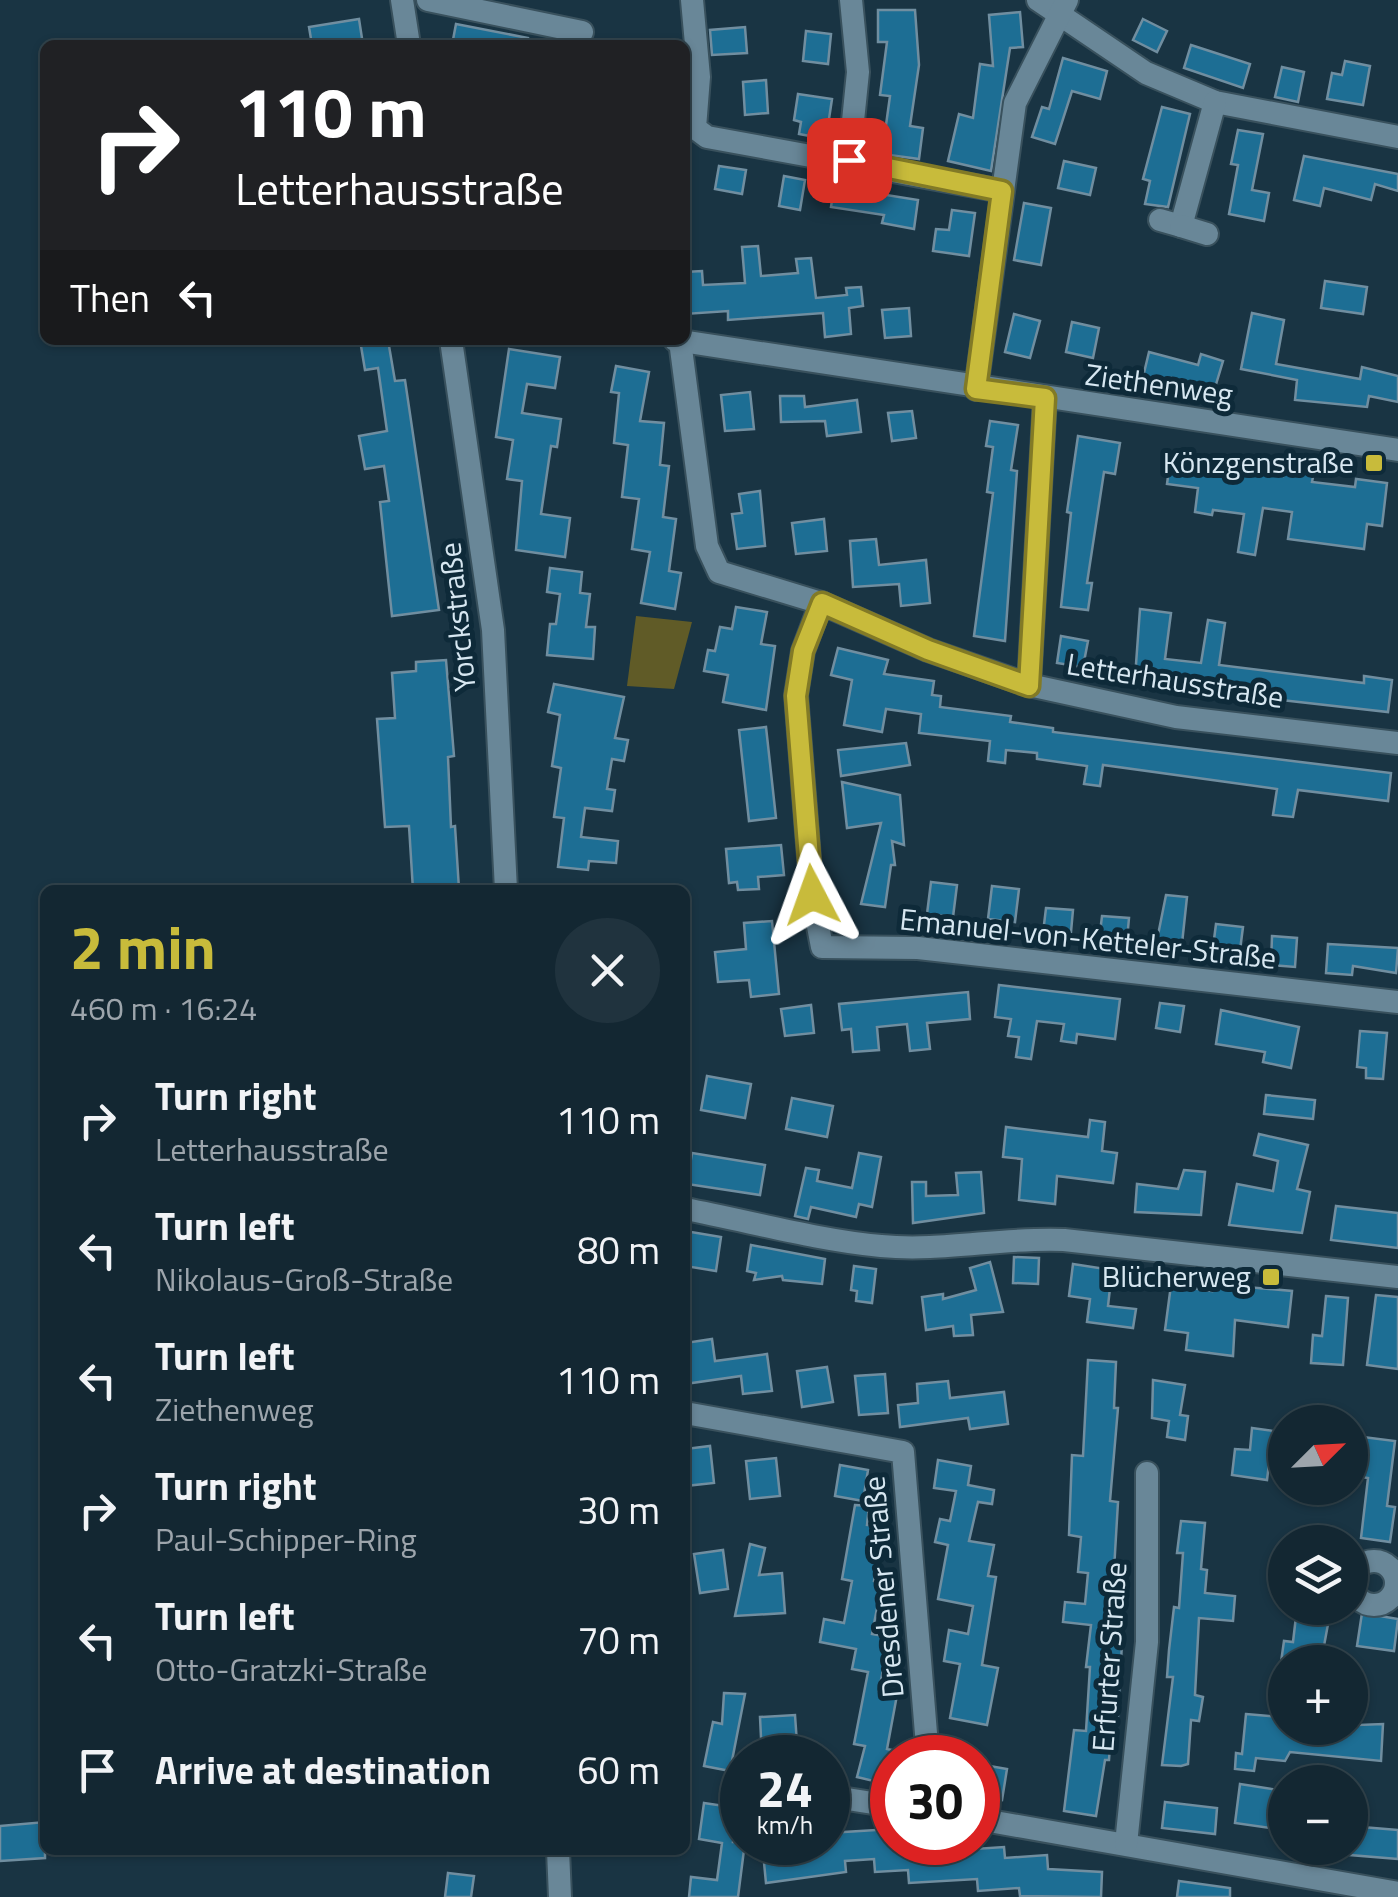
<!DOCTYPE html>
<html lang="en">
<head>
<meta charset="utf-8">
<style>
  :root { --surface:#132732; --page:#20333e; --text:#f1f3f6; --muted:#9da5ac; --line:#32444d; --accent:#c8bb3b }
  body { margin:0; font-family:"Titillium Web",sans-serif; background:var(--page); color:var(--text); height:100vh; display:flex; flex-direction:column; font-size:38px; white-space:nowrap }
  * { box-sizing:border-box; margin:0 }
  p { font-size:32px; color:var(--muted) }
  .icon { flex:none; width:55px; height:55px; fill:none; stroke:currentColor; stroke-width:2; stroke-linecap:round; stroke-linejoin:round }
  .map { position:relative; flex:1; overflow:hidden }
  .drawer { position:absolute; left:40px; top:885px; width:650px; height:970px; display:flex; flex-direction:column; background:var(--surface); border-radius:15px; box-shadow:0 2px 8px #0004,0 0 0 2px var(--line) }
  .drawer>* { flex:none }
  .hud { position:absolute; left:40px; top:40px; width:650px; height:305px; border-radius:15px; box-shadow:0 2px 8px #0004,0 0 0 2px var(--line); background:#202124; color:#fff; overflow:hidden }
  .needle { width:65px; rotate:66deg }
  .controls { position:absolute; left:1268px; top:1405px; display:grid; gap:20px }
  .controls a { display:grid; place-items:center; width:100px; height:100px; border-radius:50%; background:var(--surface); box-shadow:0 2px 8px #0004,0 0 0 2px var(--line); font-size:50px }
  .speed { position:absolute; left:720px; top:1735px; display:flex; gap:20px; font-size:50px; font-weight:700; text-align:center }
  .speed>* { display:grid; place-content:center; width:130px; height:130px; border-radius:50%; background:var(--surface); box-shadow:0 2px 8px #0004,0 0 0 2px var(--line); line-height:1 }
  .speed small { font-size:25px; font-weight:400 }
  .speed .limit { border:15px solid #d22; background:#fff; color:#111 }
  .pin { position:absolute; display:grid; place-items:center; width:85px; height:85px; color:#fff; margin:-42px; border-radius:20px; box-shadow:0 5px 15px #0006 }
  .me { position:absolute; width:110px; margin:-55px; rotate:356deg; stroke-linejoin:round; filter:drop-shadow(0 0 8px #0008) }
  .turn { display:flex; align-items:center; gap:35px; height:210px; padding:0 30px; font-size:45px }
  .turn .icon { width:130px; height:130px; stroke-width:2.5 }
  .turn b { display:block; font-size:70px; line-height:85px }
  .then { display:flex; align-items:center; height:95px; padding:0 30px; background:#0003; gap:20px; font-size:38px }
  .round { display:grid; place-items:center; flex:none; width:105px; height:105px; border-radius:52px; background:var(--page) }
  .head { display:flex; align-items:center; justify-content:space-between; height:170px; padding:0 30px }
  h1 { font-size:60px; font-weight:700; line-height:75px; color:var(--accent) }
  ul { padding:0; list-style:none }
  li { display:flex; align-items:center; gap:30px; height:130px; padding:0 30px }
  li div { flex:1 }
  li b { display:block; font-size:38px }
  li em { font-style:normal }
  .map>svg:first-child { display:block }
</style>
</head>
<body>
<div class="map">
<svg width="1398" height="1897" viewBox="0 0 1398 1897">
  <rect width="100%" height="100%" fill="#193443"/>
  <polygon fill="#605b27" points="636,616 692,622 674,689 627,686"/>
  <g fill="#1d6e94" stroke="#708ea0" stroke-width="2.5">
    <polygon points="878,10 915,10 919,65 910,126 923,128 919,159 882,154 890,96 880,95 887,42 878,42"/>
    <polygon points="1020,12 1023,47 1010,48 991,171 948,161 959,114 973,118 980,64 993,66 989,15"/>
    <polygon points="359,19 363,45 312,45 309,27"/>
    <polygon points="1143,19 1167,31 1157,52 1133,40"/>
    <polygon points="456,24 528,38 528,45 452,45"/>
    <polygon points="745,27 747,53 712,55 710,30"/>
    <polygon points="806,31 831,34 828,64 803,61"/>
    <polygon points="1191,45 1250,64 1243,88 1184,68"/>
    <polygon points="1063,58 1107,71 1100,99 1072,91 1055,144 1032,137 1042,107 1049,109"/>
    <polygon points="1345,61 1370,66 1363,105 1327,99 1332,73 1342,75"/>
    <polygon points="1282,67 1304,72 1298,102 1275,97"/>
    <polygon points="766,80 768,113 745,115 743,82"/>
    <polygon points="798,94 832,99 826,139 799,134 801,122 794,120"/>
    <polygon points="1162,107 1190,114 1168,207 1145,204 1150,181 1143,179"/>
    <polygon points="1238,130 1263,134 1252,190 1269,193 1264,221 1229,214 1238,165 1231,164"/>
    <polygon points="1304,156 1398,174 1398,191 1375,184 1371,200 1324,188 1320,206 1294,200"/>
    <polygon points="1064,161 1096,168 1090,195 1058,188"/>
    <polygon points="719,166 746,170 742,194 715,189"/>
    <polygon points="784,176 805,180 800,210 779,206"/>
    <polygon points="835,180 862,184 861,191 918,200 914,229 882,223 884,215 831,207"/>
    <polygon points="1024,203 1051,208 1041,265 1014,260"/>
    <polygon points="952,210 975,213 969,256 933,251 936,229 949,230"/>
    <polygon points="758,246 761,276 798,273 796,259 811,258 816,298 847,295 846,288 861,287 863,306 849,308 851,334 825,337 823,313 728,320 728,311 685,314 685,272 702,271 703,285 745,283 742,247"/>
    <polygon points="1325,281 1367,287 1363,314 1321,308"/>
    <polygon points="909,308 911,336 885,338 882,310"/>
    <polygon points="1252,313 1284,320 1276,364 1360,379 1362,367 1398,376 1398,402 1369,396 1367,407 1295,400 1297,380 1241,369"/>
    <polygon points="1014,314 1040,321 1030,358 1005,352"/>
    <polygon points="1072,322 1099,328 1093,358 1066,352"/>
    <polygon points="360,340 388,340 395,381 405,380 439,610 392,616 380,502 389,501 384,466 365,469 359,436 387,431 378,368 365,370"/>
    <polygon points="509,349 560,357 555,388 527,384 522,413 561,419 557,447 551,446 541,514 570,518 565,557 516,550 522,481 507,479 513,440 496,437"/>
    <polygon points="1149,352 1198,365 1201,354 1223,361 1214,391 1172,378 1170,384 1143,377"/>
    <polygon points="616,366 649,372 640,421 664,423 660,465 669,466 663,517 676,519 669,571 681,573 675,609 641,603 650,552 632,549 639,499 622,497 628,445 614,443 619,393 611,392"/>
    <polygon points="750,392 754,429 725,431 721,395"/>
    <polygon points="780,396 804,396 805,407 857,400 861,432 827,436 825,421 781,422"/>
    <polygon points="912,411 916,438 892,441 888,413"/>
    <polygon points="990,421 1018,425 1011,470 1017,471 1005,641 974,636 993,493 987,492 993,447 986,446"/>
    <polygon points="1078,436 1120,443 1115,474 1104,472 1087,583 1092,583 1088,610 1061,607 1071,513 1067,512"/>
    <polygon points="1171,455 1283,476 1284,468 1314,472 1312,482 1355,487 1356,479 1387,483 1382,526 1367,524 1364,549 1288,539 1292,512 1263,508 1255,555 1238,552 1244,514 1213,510 1212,515 1195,512 1198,488 1167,484"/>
    <polygon points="760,491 765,546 737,549 732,514 742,513 739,494"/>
    <polygon points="824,519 827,551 796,554 792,523"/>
    <polygon points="876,539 879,565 926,560 930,603 901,606 899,584 853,587 850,541"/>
    <polygon points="550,568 582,572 580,593 590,594 586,627 595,627 593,659 547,655 550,624 556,624 560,594 547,592"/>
    <polygon points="736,607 767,612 761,644 775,646 766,710 723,702 728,675 704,671 708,650 715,651 720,627 732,629"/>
    <polygon points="1140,609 1171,613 1165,659 1201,663 1208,620 1225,623 1219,665 1364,683 1364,676 1392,680 1388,712 1182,689 1183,684 1135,678"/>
    <polygon points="1061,636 1088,641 1083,667 1057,663"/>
    <polygon points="838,648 888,660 884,674 934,681 932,695 941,696 940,707 1011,716 1010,722 1053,728 1053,732 1391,773 1388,801 1298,790 1293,817 1273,815 1277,789 1103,765 1100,786 1084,784 1087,766 1037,759 1037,753 1006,750 1005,763 988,761 990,741 919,733 921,714 886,709 882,732 844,725 852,680 831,675"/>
    <polygon points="446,660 454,756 448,757 451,827 455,826 459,889 413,890 409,826 385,827 377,719 395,718 392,673 416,671 416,662"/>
    <polygon points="554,684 624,697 615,738 628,740 624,761 612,759 607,789 615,790 612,811 585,808 581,837 618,841 616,863 589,861 588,870 558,867 564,818 554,817 561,768 552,766 560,715 548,712"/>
    <polygon points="766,727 776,818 749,821 739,730"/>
    <polygon points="906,743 910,765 841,776 838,750"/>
    <polygon points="842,782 900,795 904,845 892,841 895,865 891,865 885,907 861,904 881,823 847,828"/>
    <polygon points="781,845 784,875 758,877 759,889 738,890 737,882 729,883 726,849"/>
    <polygon points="931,882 957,885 953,917 927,914"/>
    <polygon points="992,886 1019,889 1015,922 988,919"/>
    <polygon points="1166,895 1187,897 1181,953 1155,950"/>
    <polygon points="1046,908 1073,910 1070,943 1042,941"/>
    <polygon points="1102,916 1129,918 1126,951 1098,949"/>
    <polygon points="772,921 779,994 751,997 749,980 718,982 715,952 746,949 744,923"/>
    <polygon points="1216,924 1243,927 1239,958 1212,955"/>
    <polygon points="1272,936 1297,938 1295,967 1271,965"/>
    <polygon points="1328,944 1398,948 1396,973 1353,966 1352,975 1326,973"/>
    <polygon points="999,985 1120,999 1115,1039 1077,1034 1076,1043 1061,1041 1064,1024 1037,1021 1031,1059 1016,1057 1019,1037 1008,1036 1011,1019 995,1017"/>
    <polygon points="968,992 970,1019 927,1023 930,1049 910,1051 907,1024 877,1027 879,1050 853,1052 851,1029 842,1030 839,1004"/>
    <polygon points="1160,1003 1184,1006 1180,1032 1156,1028"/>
    <polygon points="811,1005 814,1033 785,1036 781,1009"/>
    <polygon points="1221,1010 1299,1027 1291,1068 1263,1062 1265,1052 1216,1044"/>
    <polygon points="1360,1031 1387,1033 1383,1079 1366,1078 1366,1068 1357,1067"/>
    <polygon points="707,1076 751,1084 745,1118 701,1110"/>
    <polygon points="1266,1095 1315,1100 1313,1119 1264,1114"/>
    <polygon points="792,1098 833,1106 827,1137 786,1129"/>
    <polygon points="1090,1120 1105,1122 1102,1151 1117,1153 1113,1183 1057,1176 1055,1204 1019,1200 1022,1159 1003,1157 1006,1127 1088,1137"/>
    <polygon points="1259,1134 1308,1145 1297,1189 1310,1192 1302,1233 1229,1225 1237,1184 1273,1191 1278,1161 1254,1155"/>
    <polygon points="692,1153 765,1165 760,1195 687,1184"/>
    <polygon points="859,1153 881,1157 872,1207 859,1204 856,1217 811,1207 808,1219 795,1216 806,1168 819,1170 817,1181 852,1188"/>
    <polygon points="1184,1170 1205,1172 1201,1215 1135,1212 1137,1184 1178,1189"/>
    <polygon points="981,1172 984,1213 913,1223 912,1182 926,1182 926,1196 958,1195 956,1173"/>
    <polygon points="1336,1206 1398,1213 1398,1248 1331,1240"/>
    <polygon points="685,1231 721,1237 716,1271 685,1266"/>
    <polygon points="751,1245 825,1259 822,1284 783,1280 782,1276 754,1280 756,1273 747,1271"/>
    <polygon points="1014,1257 1039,1258 1038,1284 1013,1283"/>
    <polygon points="990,1262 1003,1312 971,1315 973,1335 954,1336 953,1326 926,1330 922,1297 943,1294 943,1299 976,1290 970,1268"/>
    <polygon points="1073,1264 1112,1270 1108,1306 1136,1309 1133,1328 1087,1322 1090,1299 1069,1296"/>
    <polygon points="854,1266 876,1269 872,1303 856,1301 857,1291 851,1290"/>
    <polygon points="1212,1284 1292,1291 1288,1327 1235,1320 1233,1356 1186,1350 1188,1333 1165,1330 1171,1285 1212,1291"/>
    <polygon points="1376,1295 1398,1297 1398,1369 1367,1365"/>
    <polygon points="1326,1296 1348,1298 1343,1365 1311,1363 1313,1335 1322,1336"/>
    <polygon points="712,1339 715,1361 767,1354 772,1391 743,1394 741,1376 685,1384 685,1343"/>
    <polygon points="1088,1360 1116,1362 1114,1408 1118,1408 1110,1501 1118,1502 1113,1587 1125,1588 1118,1716 1112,1716 1109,1760 1105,1760 1096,1816 1064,1811 1074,1730 1086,1731 1090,1667 1086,1667 1091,1625 1063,1622 1065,1602 1085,1604 1088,1573 1078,1572 1081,1537 1069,1535 1072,1455 1083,1456"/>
    <polygon points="827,1367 833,1402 802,1407 797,1371"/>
    <polygon points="885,1374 888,1413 859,1415 855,1376"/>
    <polygon points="1153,1380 1185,1385 1180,1415 1188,1416 1185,1440 1167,1437 1169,1421 1152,1418"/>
    <polygon points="948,1381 950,1398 1004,1392 1008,1424 970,1429 968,1418 900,1427 898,1405 918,1403 917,1384"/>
    <polygon points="1252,1428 1273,1431 1267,1480 1232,1475 1235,1449 1250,1450"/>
    <polygon points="1355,1436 1395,1441 1387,1506 1395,1507 1390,1542 1361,1538 1368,1478 1350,1475"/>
    <polygon points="710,1446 714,1483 685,1486 685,1449"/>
    <polygon points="776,1458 780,1496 750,1499 746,1461"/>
    <polygon points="938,1460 971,1466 968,1485 994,1490 992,1504 978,1502 969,1541 994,1545 988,1576 996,1577 982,1665 998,1668 987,1725 950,1718 960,1664 944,1661 949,1630 968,1634 973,1606 938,1599 948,1545 935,1542 940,1519 950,1521 956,1491 934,1488"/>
    <polygon points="840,1465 868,1470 863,1501 835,1496"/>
    <polygon points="855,1505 869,1506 867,1525 883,1527 874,1581 882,1583 872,1634 889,1637 879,1691 897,1695 887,1749 892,1750 890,1785 857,1777 865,1746 854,1744 868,1672 852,1669 856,1649 820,1642 824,1619 844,1623 852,1581 842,1579"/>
    <polygon points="1181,1521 1205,1523 1201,1569 1207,1570 1205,1593 1235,1596 1233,1621 1199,1618 1195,1695 1203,1697 1199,1721 1191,1720 1188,1764 1181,1766 1162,1765 1173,1677 1167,1677 1169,1650 1174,1607 1179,1608 1183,1553 1177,1553"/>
    <polygon points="750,1544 765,1548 759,1575 782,1573 785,1613 735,1616"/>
    <polygon points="723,1550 728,1589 700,1593 694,1554"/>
    <polygon points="1297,1608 1331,1608 1321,1662 1281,1662 1284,1641 1293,1642"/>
    <polygon points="1362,1613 1398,1619 1394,1651 1357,1646"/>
    <polygon points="724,1693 745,1694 730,1771 704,1766 713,1722 722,1724"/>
    <polygon points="1246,1714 1282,1717 1281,1728 1383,1724 1381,1761 1290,1752 1285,1761 1256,1758 1254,1771 1235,1769 1236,1753 1242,1754"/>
    <polygon points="795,1715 798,1758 762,1758 760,1717"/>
    <polygon points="978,1764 1007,1769 1002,1800 978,1796"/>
    <polygon points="1240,1784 1285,1791 1285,1830 1235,1823"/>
    <polygon points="1165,1802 1217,1808 1215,1834 1162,1828"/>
    <polygon points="704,1803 738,1808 733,1842 745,1842 738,1897 689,1897 691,1877 717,1880 722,1843 699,1839"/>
    <polygon points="45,1822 45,1858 0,1861 0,1826"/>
    <polygon points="1350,1826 1398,1830 1398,1859 1350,1855"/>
    <polygon points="892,1829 892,1842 944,1842 944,1851 1004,1847 1005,1858 1047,1855 1048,1869 1102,1872 1101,1897 1020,1896 1019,1888 978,1891 977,1879 909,1883 908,1870 875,1872 874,1859 845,1861 846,1872 766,1883 762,1842 828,1842 828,1833"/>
    <polygon points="448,1873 474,1876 471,1897 445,1897"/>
    <polygon points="1179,1881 1230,1888 1230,1897 1177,1897"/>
  </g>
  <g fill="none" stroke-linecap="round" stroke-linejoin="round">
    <defs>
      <g id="minor">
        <polyline points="402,0 409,45"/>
        <polyline points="428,0 582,32"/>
        <polyline points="692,0 699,77 695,128 707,137 1002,191"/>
        <polyline points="1038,0 1146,73 1215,102 1398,137"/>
        <polyline points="849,160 858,72 851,0"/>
        <polyline points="1160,220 1181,226 1215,102"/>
        <polyline points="1181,226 1207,234"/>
        <polyline points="451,340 493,630 506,890"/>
        <polyline points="675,340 1398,450"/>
        <polyline points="680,341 707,546 719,572 821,603 928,650 1029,685 1176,717 1398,743"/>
        <polyline points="976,389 1015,103 1067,0"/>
        <polyline points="821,603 803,651 796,695 812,895 822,947 918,948 1398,1002"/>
        <polyline points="1029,685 1045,398"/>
        <path d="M685 1209C749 1221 816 1240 881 1246 942 1252 1002 1237 1064 1240L1398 1277"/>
        <polyline points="685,1413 903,1452 928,1758"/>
        <circle cx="1374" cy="1583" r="22"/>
        <polyline points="828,1796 892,1806"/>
        <polyline points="978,1819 1398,1893"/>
        <polyline points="1126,1844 1147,1642 1147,1473"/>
        <polyline points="558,1850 560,1897"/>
      </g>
    </defs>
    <use href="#minor" stroke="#39515d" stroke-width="26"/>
    <use href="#minor" stroke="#698798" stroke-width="22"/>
  </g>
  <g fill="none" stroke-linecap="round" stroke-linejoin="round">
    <defs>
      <polyline id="route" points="812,895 796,696 803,651 822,603 928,650 1029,686 1045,398 976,389 1002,191 849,160"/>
    </defs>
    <use href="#route" stroke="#827a26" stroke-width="25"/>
    <use href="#route" stroke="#c8bb3b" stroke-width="18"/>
  </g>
  <g fill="#c8bb3b" stroke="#0e2a39" stroke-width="4">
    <rect x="1364" y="453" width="20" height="20" rx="5"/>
    <rect x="1261" y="1267" width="20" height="20" rx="5"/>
  </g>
  <g text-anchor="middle" stroke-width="10" stroke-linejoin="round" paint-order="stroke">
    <g font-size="30" fill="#d7e7f1" stroke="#0e2a39">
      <text transform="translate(1159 385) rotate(8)" y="10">Ziethenweg</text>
      <text transform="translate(458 617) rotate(-96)" y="10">Yorckstraße</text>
      <text transform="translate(1175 681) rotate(9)" y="10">Letterhausstraße</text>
      <text transform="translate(1088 939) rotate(6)" y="10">Emanuel-von-Ketteler-Straße</text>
      <text transform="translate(884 1587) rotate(-95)" y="10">Dresdener Straße</text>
      <text transform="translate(1110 1657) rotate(-86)" y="10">Erfurter Straße</text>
    </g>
    <g font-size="30" fill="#d7e7f1" stroke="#0e2a39" text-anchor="end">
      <text x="1354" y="473">Könzgenstraße</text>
      <text x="1251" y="1287">Blücherweg</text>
    </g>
  </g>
</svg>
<div class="controls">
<a><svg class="needle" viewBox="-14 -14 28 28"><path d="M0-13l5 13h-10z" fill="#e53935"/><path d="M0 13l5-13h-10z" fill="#9da5ac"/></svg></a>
<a><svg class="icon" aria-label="layers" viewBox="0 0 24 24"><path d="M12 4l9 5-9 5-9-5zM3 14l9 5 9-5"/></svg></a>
<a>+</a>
<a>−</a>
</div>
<div class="speed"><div>24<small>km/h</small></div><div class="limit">30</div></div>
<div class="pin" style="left:849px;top:160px;background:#d93025"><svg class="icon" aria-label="arrive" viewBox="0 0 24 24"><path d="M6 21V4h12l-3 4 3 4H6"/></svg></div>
<svg class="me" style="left:812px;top:895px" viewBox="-20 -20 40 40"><path d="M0-17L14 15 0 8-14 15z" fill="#c8bb3b" stroke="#fff" stroke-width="4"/></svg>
<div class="hud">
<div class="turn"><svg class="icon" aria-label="right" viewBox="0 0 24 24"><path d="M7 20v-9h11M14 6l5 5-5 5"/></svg><div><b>110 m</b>Letterhausstraße</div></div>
<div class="then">Then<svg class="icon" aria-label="left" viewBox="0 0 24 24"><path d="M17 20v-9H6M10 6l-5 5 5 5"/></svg></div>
</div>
<section class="drawer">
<div class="head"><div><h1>2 min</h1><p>460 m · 16:24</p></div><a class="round"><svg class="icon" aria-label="close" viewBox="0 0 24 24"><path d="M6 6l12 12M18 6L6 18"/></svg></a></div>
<ul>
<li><svg class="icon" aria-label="right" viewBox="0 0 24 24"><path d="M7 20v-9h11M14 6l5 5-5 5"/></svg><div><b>Turn right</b><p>Letterhausstraße</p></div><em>110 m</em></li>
<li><svg class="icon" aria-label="left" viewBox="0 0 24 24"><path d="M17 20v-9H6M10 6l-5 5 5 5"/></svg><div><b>Turn left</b><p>Nikolaus-Groß-Straße</p></div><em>80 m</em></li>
<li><svg class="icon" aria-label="left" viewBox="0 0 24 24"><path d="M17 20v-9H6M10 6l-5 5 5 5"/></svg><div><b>Turn left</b><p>Ziethenweg</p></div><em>110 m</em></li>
<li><svg class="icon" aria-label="right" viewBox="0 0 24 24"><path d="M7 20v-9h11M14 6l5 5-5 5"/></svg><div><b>Turn right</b><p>Paul-Schipper-Ring</p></div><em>30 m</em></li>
<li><svg class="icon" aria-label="left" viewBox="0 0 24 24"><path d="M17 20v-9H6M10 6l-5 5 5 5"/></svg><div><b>Turn left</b><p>Otto-Gratzki-Straße</p></div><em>70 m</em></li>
<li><svg class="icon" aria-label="arrive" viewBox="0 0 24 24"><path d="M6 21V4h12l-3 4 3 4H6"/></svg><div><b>Arrive at destination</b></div><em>60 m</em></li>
</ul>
</section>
</div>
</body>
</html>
